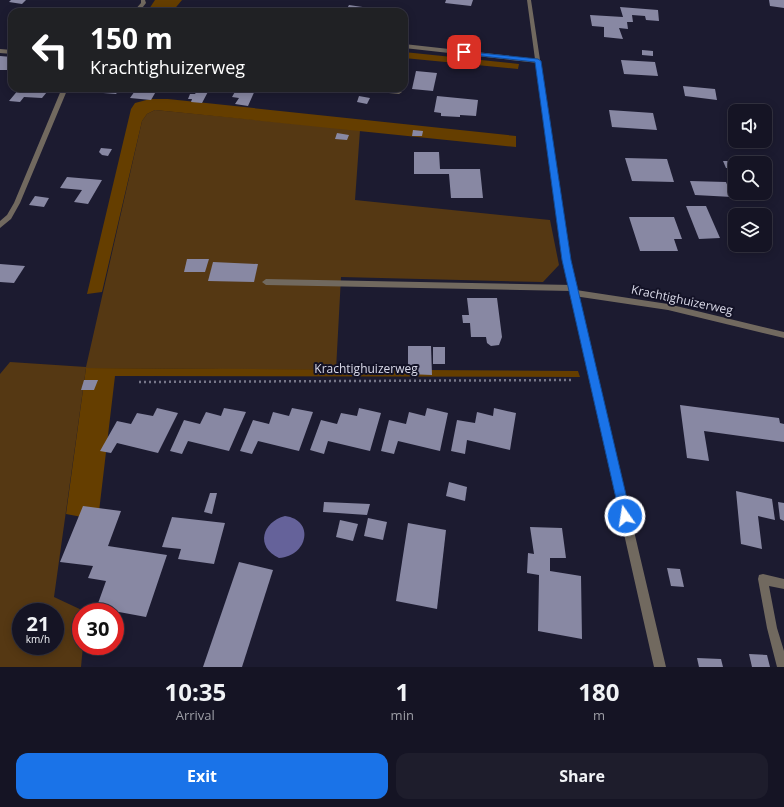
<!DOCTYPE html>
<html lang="en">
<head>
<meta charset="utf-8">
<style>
  :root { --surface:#151424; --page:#1e1d2c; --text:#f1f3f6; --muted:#9d9ea6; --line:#343341; --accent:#1a73e8 }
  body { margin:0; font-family:"Open Sans",sans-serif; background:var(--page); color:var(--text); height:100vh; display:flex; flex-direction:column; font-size:15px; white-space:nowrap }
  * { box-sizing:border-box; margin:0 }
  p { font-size:13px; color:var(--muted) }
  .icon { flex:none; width:22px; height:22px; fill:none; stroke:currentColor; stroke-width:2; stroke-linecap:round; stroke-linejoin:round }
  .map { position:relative; height:667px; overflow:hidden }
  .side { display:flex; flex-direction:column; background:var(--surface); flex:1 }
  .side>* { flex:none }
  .top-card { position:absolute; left:8px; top:8px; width:400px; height:84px; border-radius:12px; box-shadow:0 2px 10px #0003,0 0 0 1px var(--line); background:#202124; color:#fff; overflow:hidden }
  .controls { position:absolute; left:728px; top:104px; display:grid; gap:8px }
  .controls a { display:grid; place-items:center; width:44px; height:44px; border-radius:8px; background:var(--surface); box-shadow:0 2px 10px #0003,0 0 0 1px var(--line); font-size:20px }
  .speed { position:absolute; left:12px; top:603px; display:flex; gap:8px; font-size:20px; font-weight:700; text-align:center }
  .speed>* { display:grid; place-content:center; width:52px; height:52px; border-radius:50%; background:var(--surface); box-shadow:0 2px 10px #0003,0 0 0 1px var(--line); line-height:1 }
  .speed small { font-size:10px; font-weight:400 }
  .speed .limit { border:6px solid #d22; background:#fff; color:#111 }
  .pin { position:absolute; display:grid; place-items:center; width:34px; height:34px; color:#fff; margin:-17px; border-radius:8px; box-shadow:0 2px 6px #0006 }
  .me { position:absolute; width:44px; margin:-22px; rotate:347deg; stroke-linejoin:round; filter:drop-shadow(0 0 3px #0008) }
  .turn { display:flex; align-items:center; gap:14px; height:84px; padding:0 16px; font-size:18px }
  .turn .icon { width:52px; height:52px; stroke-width:2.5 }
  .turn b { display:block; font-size:28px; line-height:34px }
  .eta { display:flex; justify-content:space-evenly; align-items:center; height:68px; text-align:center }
  .eta b { font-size:24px; font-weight:700; line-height:28px }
  .primary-button { display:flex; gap:8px; margin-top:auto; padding:8px 16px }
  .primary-button a { flex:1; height:46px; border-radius:12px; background:var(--accent); color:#fff; font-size:16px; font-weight:700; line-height:46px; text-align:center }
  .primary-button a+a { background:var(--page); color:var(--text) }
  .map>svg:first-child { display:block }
</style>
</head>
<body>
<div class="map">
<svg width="784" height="667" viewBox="0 0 784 667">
  <rect width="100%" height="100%" fill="#1c1b30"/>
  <path fill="#553813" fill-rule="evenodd" d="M155 110 360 130 355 200 550 220 559 265 543 282 341 277 336 370 86 368 54 597 86 612H81V646H83L81 667H0V374L10 362 86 367 142 121 147 114ZM21 612H55V646H21Z"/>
  <g fill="#653e00">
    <polygon points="155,0 182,0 172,12 147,12"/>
    <polygon points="404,52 519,64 518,69 404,58"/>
    <polygon points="150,99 168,99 516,136 516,147 155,110 147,114 142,121 102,292 87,294 131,109 135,103"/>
    <polygon points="86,368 578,371 580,377 115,376 98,520 66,514"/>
  </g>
  <path fill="#65629a" d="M285 516C315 520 308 556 279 558 255 547 262 522 285 516Z"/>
  <g fill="#8888a3">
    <polygon points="11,0 26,0 22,4 9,2"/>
    <polygon points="446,0 473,0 471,6 445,3"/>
    <polygon points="769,0 784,0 784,8 770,6"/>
    <polygon points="349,5 383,10 382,12 345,12"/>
    <polygon points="620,7 658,10 659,21 646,20 645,16 632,15 633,22 627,22 628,29 619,28 623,39 604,37 604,27 592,26 590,15 623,17"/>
    <polygon points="642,50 653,51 653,56 642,55"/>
    <polygon points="0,56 12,57 12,70 0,70"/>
    <polygon points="621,60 655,62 658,76 624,74"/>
    <polygon points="416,71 437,73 433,91 412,89"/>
    <polygon points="683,86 715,89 717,100 685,96"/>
    <polygon points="107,88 121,88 116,94 103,93"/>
    <polygon points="137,88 158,88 151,100 130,98"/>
    <polygon points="199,88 210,88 202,103 191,102 192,99 188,99 190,94 195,94"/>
    <polygon points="243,88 256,88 248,106 235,104 239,98 232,97 236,90 242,91"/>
    <polygon points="19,89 47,92 42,98 24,97 20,102 9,101"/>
    <polygon points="359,96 370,98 367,104 357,102"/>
    <polygon points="437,96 478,100 476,116 460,115 460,117 441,116 441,113 434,112"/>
    <polygon points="609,110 653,113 657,130 612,127"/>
    <polygon points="413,130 423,131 422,136 412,136"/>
    <polygon points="337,133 349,135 347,140 335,139"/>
    <polygon points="101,148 112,149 108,156 102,155 99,152"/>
    <polygon points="414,152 439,152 440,169 480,169 483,198 451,198 449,174 414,174"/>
    <polygon points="625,158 667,159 674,182 632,181"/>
    <polygon points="723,161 734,161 735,168 726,168"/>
    <polygon points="67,177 102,180 88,204 74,202 82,190 60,188"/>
    <polygon points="690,181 726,182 732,197 695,195"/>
    <polygon points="35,196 49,198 44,207 29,205"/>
    <polygon points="686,206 706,206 720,238 699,239"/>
    <polygon points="629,217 674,217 682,239 674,239 678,251 640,251"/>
    <polygon points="187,259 209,259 205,272 184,272"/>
    <polygon points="213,262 258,264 254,282 208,281"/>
    <polygon points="0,264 25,266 14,283 0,282"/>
    <polygon points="467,298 497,298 502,337 499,345 491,346 487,343 486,337 471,337 470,323 463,323 462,315 469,315"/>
    <polygon points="408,346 431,346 432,375 408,374"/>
    <rect x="433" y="347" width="12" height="17"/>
    <polygon points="84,380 98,380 94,390 81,390"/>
    <polygon points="680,405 779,418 780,423 784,424 784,442 704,431 709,461 687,458"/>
    <polygon points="157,408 178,413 158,453 117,443 111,453 100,451 117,421 131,424 137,413 153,416"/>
    <polygon points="224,408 246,412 229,451 188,441 182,454 170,451 184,420 200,424 206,412 221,416"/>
    <polygon points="292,408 313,412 299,451 258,441 252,454 240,451 253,420 269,424 273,412 289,416"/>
    <polygon points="359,408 381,413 370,451 328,441 324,454 310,450 321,420 337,424 341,413 357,416"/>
    <polygon points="427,408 448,413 440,451 398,441 394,454 381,451 389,420 406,424 409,412 425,416"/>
    <polygon points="494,408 516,413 510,450 467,440 465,454 451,451 457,420 475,423 477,412 493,416"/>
    <polygon points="449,482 467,487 465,501 446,496"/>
    <polygon points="736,491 772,499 775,520 758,516 762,549 741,544"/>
    <polygon points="210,493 217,493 212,514 204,512"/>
    <polygon points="324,502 370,504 367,515 323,512"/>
    <polygon points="778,502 784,503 784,521 780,519"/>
    <polygon points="83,506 121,511 108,546 167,555 146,617 119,612 117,618 115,617 115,612 100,612 101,610 96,609 106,581 88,578 93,566 60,562"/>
    <polygon points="172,517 225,523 214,564 178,559 181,549 162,547"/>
    <polygon points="368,518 387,522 383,540 364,536"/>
    <polygon points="340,520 358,524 353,541 336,537"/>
    <polygon points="408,523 446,530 437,609 396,601"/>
    <polygon points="530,527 562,528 566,558 550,558 550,571 581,576 582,639 538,631 539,575 527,573 528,553 534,554"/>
    <polygon points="239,562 273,570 242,667 203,667"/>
    <polygon points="667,568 680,569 684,587 671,586"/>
    <polygon points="749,654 767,655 770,667 752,667"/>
    <polygon points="697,658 721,659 723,667 699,667"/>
  </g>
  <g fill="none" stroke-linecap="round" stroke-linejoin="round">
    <polyline stroke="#767688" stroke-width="2.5" stroke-dasharray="2 3" stroke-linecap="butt" points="139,382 574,380"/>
    <g fill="#71695f" fill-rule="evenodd">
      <polygon points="141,0 145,0 146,3 139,12 133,12 141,3"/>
      <polygon points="404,44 538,59 541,61 538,63 404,48"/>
      <polygon points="0,49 12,50 12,54 0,53"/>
      <polygon points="62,88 68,88 20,203 11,219 0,228 0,221 7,215 14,203"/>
      <polygon points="355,88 376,88 399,90 402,92 399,94 358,90"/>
      <polygon points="266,279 573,285 577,288 576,290 668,304 784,332 784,338 668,310 574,296 571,295 570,293 571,291 266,285 262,282"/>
    </g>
    <g fill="#71695f" fill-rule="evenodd">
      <polygon points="527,0 531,0 570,259 666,667 654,667 562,259"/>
      <polygon points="763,574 784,579 784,589 769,586 777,628 784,651 784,667 777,667 767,628 758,579 759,575"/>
    </g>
  </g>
  <polygon fill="#1a73e8" stroke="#114b97" points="461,51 538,59 541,61 571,260 631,516 629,520 625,521 621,520 620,516 562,260 535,62 464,54 461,54"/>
  <g text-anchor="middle" stroke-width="4" stroke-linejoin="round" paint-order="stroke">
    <g font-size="12" fill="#dadae9" stroke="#131226">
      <text transform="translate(682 300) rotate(12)" y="4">Krachtighuizerweg</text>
      <text x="366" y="373">Krachtighuizerweg</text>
    </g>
  </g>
</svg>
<div class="controls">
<a><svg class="icon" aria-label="sound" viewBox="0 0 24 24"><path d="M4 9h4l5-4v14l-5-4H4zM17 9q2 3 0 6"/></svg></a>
<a><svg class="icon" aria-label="search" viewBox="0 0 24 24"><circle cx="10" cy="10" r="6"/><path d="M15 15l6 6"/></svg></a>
<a><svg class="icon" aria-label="layers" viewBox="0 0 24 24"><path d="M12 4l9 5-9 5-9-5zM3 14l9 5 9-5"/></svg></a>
</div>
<div class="speed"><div>21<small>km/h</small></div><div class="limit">30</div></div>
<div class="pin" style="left:464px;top:52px;background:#d93025"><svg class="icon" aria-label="arrive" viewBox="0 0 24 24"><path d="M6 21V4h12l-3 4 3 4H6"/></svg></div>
<svg class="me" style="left:625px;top:516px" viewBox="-20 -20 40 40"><circle r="17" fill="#1a73e8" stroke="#fff" stroke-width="3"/><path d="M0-11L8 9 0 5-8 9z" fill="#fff"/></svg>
<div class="top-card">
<div class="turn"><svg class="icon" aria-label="left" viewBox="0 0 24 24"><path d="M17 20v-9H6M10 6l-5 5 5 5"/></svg><div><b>150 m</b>Krachtighuizerweg</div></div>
</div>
</div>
<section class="side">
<div class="eta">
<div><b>10:35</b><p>Arrival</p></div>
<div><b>1</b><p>min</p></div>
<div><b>180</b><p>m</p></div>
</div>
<div class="primary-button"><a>Exit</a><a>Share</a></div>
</section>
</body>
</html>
